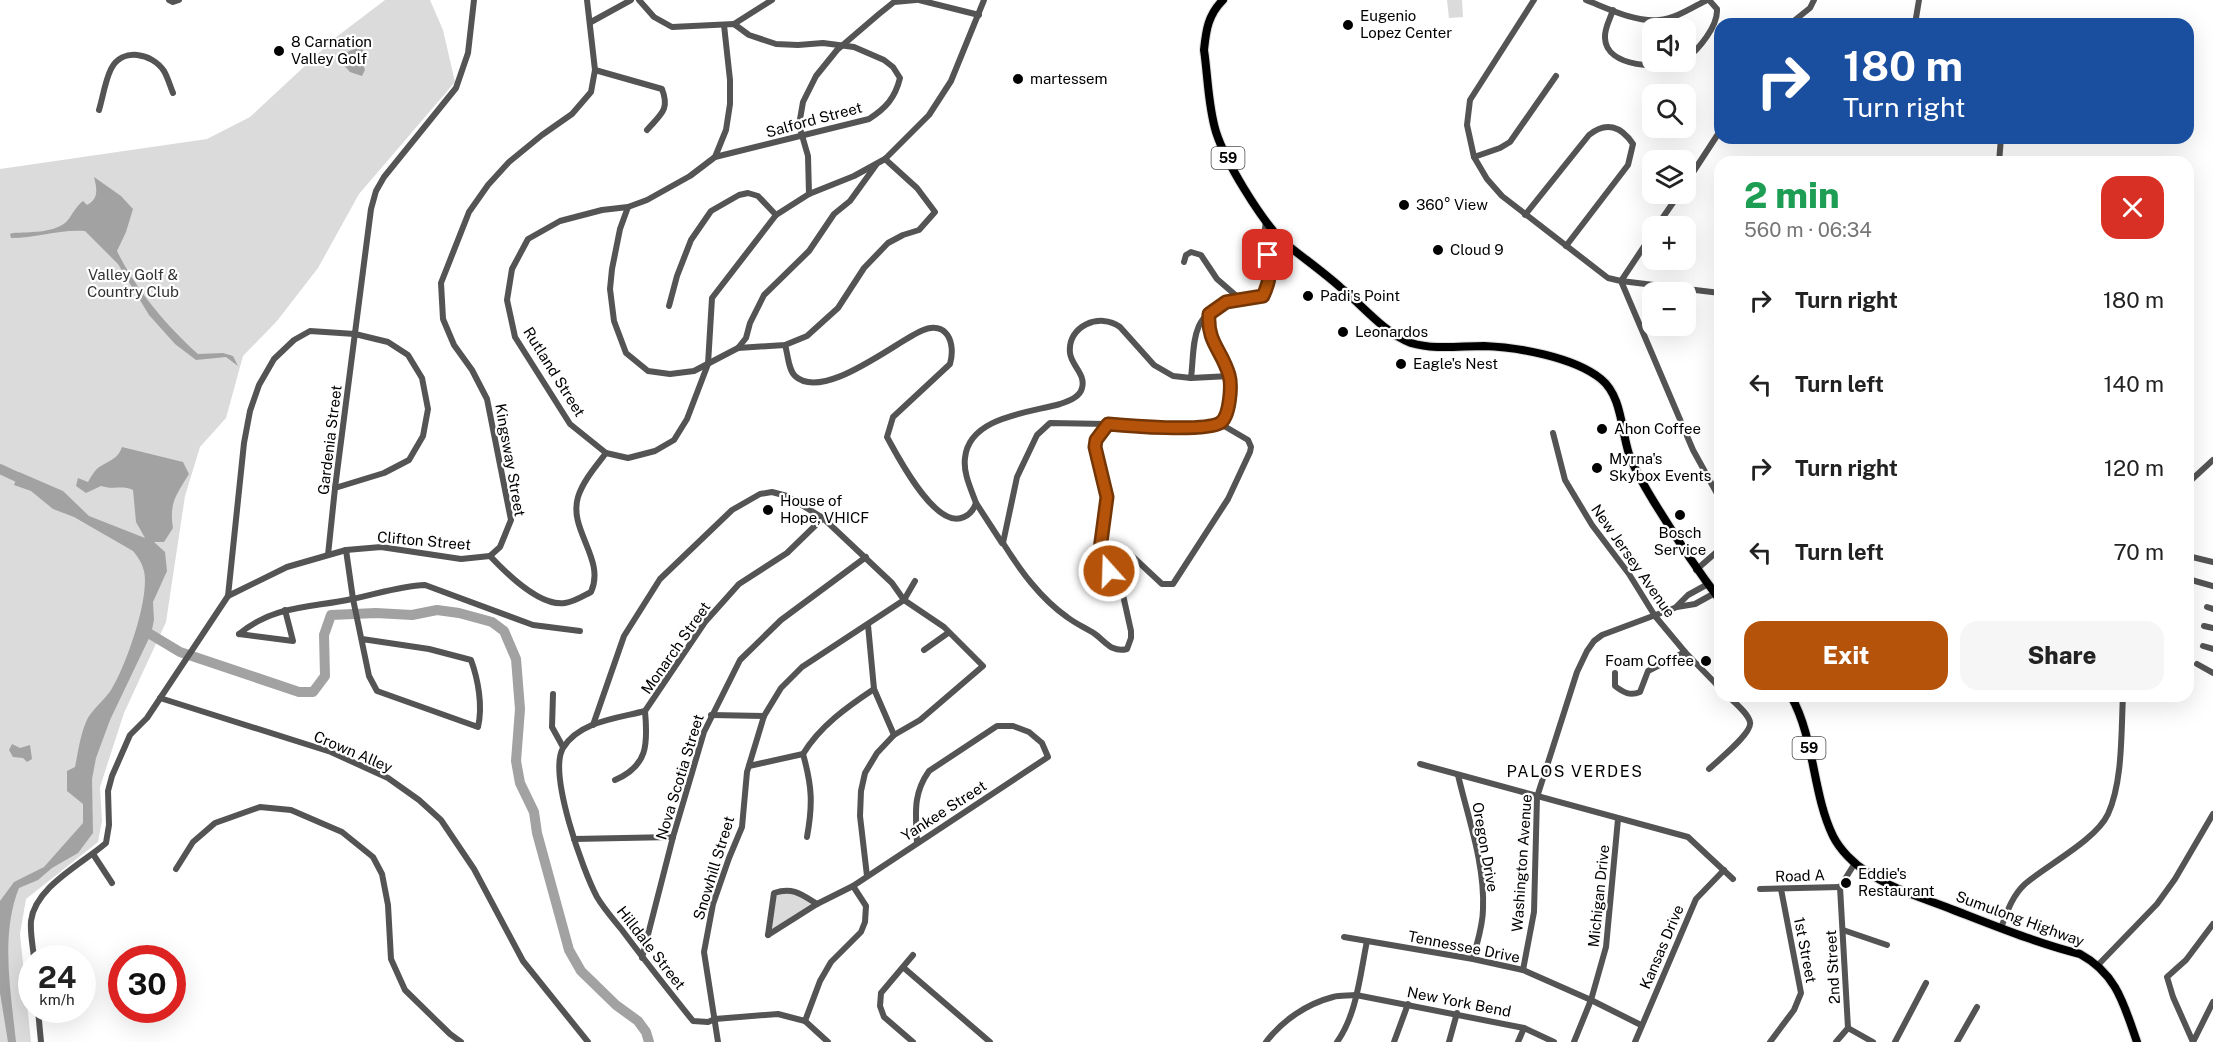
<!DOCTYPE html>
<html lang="en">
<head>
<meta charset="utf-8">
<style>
  :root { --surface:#fff; --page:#f6f6f6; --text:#222; --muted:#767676; --accent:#b45309 }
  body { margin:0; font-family:"Public Sans",sans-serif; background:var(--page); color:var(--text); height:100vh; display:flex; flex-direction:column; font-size:22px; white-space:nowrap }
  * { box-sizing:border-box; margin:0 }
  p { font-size:20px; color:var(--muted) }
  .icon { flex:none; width:33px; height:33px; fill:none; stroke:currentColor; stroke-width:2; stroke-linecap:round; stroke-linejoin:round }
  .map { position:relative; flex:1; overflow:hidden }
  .drawer { position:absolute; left:1714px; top:156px; width:480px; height:546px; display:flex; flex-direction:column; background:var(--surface); border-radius:18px; box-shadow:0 6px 24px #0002 }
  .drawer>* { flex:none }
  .banner { position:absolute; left:1714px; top:18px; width:480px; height:126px; border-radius:18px; box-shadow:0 6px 24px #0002; background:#1a4fa0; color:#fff; overflow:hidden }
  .tools { position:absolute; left:1642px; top:18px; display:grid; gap:12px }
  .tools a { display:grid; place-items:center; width:54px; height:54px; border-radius:12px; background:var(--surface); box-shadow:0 6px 24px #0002; font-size:30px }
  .speed { position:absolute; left:18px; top:945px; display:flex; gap:12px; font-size:30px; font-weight:700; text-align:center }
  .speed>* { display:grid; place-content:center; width:78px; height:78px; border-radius:50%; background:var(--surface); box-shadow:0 6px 24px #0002; line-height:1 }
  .speed small { font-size:15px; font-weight:400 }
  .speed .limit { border:9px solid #d22; background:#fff; color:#111 }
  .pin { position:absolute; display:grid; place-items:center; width:51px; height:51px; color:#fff; margin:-26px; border-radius:12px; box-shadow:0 3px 9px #0006 }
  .me { position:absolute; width:66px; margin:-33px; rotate:340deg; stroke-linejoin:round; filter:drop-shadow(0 0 4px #0008) }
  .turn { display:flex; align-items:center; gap:21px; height:126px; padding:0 30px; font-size:27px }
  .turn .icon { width:78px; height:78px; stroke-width:2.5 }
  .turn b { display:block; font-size:42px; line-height:51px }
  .round { display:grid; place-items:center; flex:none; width:63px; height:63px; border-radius:18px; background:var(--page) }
  .summary { display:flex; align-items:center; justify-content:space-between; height:102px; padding:0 30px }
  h1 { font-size:36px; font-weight:800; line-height:45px; color:#1e9e55 }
  .button { display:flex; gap:12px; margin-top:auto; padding:12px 30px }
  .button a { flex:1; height:69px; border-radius:18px; background:var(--accent); color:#fff; font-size:24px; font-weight:800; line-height:69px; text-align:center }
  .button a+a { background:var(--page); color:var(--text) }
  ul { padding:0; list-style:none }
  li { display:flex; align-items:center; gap:18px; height:84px; padding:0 30px }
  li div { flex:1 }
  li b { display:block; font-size:22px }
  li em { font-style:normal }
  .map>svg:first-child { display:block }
</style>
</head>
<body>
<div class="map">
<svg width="2213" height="1042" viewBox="0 0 2213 1042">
  <rect width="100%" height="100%" fill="#fff"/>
  <g fill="#dbdbdb">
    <polygon points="385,0 430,0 443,30 455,82 359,194 318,268 277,321 243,356 226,418 200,447 185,496 166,622 124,713 100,787 102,821 98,842 26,899 20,934 31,1042 0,1042 0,169 207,139 250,117 335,38"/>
    <polygon points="1447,0 1462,0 1463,17 1449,18"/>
    <polygon points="785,890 817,904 769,934 774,893"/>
  </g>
  <g fill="#a2a2a2">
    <path d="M358 47 363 50C364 57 362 63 365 70L362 76 350 72 339 60 341 55Z"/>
    <path d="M94 177 121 196 133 209 126 232 117 251C136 290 166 325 198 354L223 353 233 356 238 366 226 357 196 360 175 344 149 315 118 264 85 231C60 229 36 238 11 238L10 234 13 233C29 232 52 233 65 223 71 218 74 208 83 201L87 205C99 199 97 189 94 177Z"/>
    <path d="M122 447 183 462 189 474C176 495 169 503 173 528L164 542H154L165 552 167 571 153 602 154 620 151 634 110 720 96 758 92 779 93 833 78 853 52 868 38 880 19 888C0 935 11 993 16 1042H8L0 993V901L14 882 44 867 83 823V804L67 791V771L75 767C78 753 80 736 86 722 90 711 104 701 111 690 126 666 150 598 144 571 142 563 138 557 133 551L74 517 53 509 31 491 14 485 19 472 63 491 89 516 145 538 136 522 133 490C123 485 114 490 101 486L86 493 76 486 78 478 88 482C91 477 95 469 101 466 110 460 118 459 122 447Z"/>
    <polygon points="12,744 20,748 30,745 32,759 27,762 23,758 13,757 9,750"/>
  </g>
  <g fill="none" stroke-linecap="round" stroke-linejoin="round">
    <g stroke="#a2a2a2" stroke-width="10">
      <polyline points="0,469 30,483"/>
      <polyline points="146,625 145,631 180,652 299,692 313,692 325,676 324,635 331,615 376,613 412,615 437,610 459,613 492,622 504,631 516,659 520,709 516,761 520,783 534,812 537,833 569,950 581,971 616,1005 638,1021 646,1032 649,1042"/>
    </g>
    <defs>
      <g id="major">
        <path d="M1223 0C1208 15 1206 30 1204 50 1208 77 1208 106 1216 132 1226 163 1258 214 1280 239 1299 255 1321 270 1340 287 1362 305 1384 333 1411 343 1434 350 1460 346 1484 346 1517 347 1574 357 1601 379 1622 396 1621 430 1629 454 1636 474 1648 492 1659 510 1678 541 1698 571 1720 600"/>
        <path d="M1791 696C1815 739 1812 792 1833 836 1840 850 1854 864 1867 872 1892 889 1923 898 1951 909 1993 925 2036 943 2080 954 2117 974 2124 1005 2137 1042"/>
      </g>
    </defs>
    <use href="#major" stroke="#dbdbdb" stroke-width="10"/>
    <g stroke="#545454" stroke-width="6">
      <polyline points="169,0 173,2 179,0"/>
      <path d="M639 0 654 17 672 27 734 24 749 35 776 44 798 45 823 43 854 47 884 60 893 67 900 78C895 98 886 108 869 119L715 157"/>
      <polyline points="919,0 979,15"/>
      <polyline points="1534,0 1470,100 1467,125 1474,157 1487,179 1502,196 1608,278 1621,281 1693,450 1720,499"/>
      <path d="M1586 0C1609 9 1634 22 1659 20 1675 19 1693 7 1707 0"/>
      <path d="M1613 10C1610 19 1604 29 1605 38 1606 68 1662 69 1682 62"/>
      <polyline points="591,22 631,0"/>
      <polyline points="734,24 772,0"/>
      <polyline points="1790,24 1810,8 1814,0"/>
      <polyline points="1915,24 1919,0"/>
      <polyline points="724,25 730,80 730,104 726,130 715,157 690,176 647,200 628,207 602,210 560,221 528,239 512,269 507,300 515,337 570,424 606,453 628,458 655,451 674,440 687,419 708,364 712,298 776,215 809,194 854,176 885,159 929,115 951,81 984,0"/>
      <path d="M1686 59C1699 49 1718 26 1717 9L1709 0"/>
      <path d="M595 70 662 89C670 110 661 114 647 130"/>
      <path d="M99 110C103 97 105 81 111 69 122 47 152 53 164 71 168 78 170 86 173 93"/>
      <polyline points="1474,157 1500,148 1510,142 1556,76"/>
      <polyline points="1999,162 2001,138"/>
      <polyline points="1686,183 1720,131"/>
      <polyline points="809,194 808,156 799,125 803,102 816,76 837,50 879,14 894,2 916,0"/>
      <polyline points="628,207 620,229 612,269 610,289 614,321 626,353 648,371 670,374 694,371 738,348 785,345 807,336 838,308 864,268 888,243 903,235 919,230 935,212 917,188 885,159"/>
      <path d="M1525 215 1589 135C1606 121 1621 126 1633 144L1628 165 1566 246"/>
      <polyline points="1657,226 1679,194"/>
      <polyline points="1653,233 1621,281 1720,293"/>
      <polyline points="1184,262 1186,255 1191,252 1201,255 1217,279 1240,299"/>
      <polyline points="669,306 677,276 691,240 711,211 739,195 748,193 758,196 776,215"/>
      <path d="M785 345C788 354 788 369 795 376 823 402 894 343 921 331 947 319 956 343 950 364L893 417 887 437C898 457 936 531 964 517 971 514 974 509 976 503 971 489 963 473 965 458 969 417 1028 413 1060 404 1069 401 1080 397 1082 388 1086 374 1071 365 1070 353 1067 326 1100 312 1120 327L1154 365 1173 376 1191 378C1195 345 1189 318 1226 302 1237 298 1251 298 1263 296 1275 270 1266 265 1265 240 1264 234 1265 227 1266 221"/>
      <polyline points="738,348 746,338 750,323 764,295 809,251 834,214 850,201 876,165"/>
      <polyline points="1191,378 1230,376"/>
      <path d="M1108 424 1096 440 1095 447 1107 497V507L1100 537 1099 557 1121 586 1131 631V638L1127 649C1112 653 1106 642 1095 634 1086 628 1076 624 1067 617 1040 598 1020 570 1003 543L1017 477 1037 435 1050 423 1108 424 1151 428 1219 423 1225 417 1228 410 1230 376 1208 330 1209 314"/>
      <polyline points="1553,433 1565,480 1592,525 1629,574 1655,616 1685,652 1720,688"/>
      <polyline points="2188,483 2213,460"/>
      <polyline points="976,503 1002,543"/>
      <path d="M823 518 787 553 739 584 705 622 645 711C619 718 579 721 563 748 548 774 583 871 597 897 604 909 614 920 622 930 645 961 669 991 693 1021L708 1022 715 1019 778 1014 805 1021 828 1042"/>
      <polyline points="1100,543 1131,555 1162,584 1173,584 1228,499 1250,452 1251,447 1248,440 1219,423"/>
      <path d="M346 550 353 599 369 676 377 691 478 727C483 706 478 679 471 660L429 649 362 639"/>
      <polyline points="328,555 335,488 371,209 376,191 384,177 456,88 468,53 474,0"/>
      <polyline points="490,556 500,547 511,520 487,399 472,370 454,345 443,319 441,283 469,212 488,185 509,162 542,135 572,114 591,92 595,70 587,0"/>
      <path d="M490 556C506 573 540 607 565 603 574 602 583 596 591 592 606 559 568 530 578 497 583 481 596 466 606 453"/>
      <polyline points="2188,556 2213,562"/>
      <polyline points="1696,570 1720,549"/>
      <polyline points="2188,579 2213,586"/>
      <polyline points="228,596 287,567 346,550 381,547 461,559 490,556"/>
      <polyline points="1677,606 1688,595 1708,584"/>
      <polyline points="2207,607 2213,609"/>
      <polyline points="868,625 874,689 894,735"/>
      <polyline points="2204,626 2213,628"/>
      <path d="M239 634C274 605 310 608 352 599 377 594 400 586 425 585L533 625 580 631"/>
      <polyline points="239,634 293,641 285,610"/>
      <polyline points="2203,646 2213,649"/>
      <polyline points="924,650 948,633"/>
      <polyline points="2197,664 2213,673"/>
      <path d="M1615 673V686C1624 693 1630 696 1640 692L1648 671 1685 652"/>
      <polyline points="553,694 552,727 563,747"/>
      <polyline points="160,698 331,752 388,778 419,800 441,820 474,869 523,961 588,1042"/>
      <polyline points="711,715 764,716"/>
      <polyline points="593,725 624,636 660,579 732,510 760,494 772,492 787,496 823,518 892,583 904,600 944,627 983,666 920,720 894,735 877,753 865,773 861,791 860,816 867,876"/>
      <path d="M803 754C812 786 813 804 807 837"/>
      <polyline points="1420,764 1688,837 1733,879"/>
      <path d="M749 766 803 754C820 726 847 707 874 689"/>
      <path d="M1709 769C1717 761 1753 733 1750 722 1748 713 1735 703 1728 696"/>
      <path d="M1458 775C1468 818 1485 864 1483 909 1483 926 1477 942 1473 959"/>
      <path d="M615 780C648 766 648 744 645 711"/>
      <polyline points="574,839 673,837"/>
      <polyline points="93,854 112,883"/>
      <polyline points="176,869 193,842 215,823 260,807 291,810 342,832 373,857 382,874 388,905 391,959 405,990 450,1034 461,1042"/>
      <polyline points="1840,887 1855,863"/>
      <polyline points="1760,889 1840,887"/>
      <path d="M2001 928C2007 912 2012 896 2025 884 2047 865 2096 840 2108 814 2123 781 2121 732 2123 696"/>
      <polyline points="1843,930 1887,945"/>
      <path d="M768 935 817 904 853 886 1048 757 1042 743 1029 732 1013 726H997L929 771C912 795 916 815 917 843"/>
      <path d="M768 935 774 893C793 887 801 894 817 904"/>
      <polyline points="1344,937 1473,959 1523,970 1591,1000 1641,1025"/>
      <polyline points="913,955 881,993 880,1006 884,1017 913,1042"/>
      <path d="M34 958C33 947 30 933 31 921 35 887 82 864 106 843L109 825 108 791 112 776 130 735 147 718 228 596 244 443 250 411 259 385 274 359 294 340 310 331 355 334 388 342 408 355 422 378 428 409 423 436 409 460 384 473 335 488"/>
      <polyline points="642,958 673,837 704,732 740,660 781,620 866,557"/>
      <polyline points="2098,965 2157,904 2175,879 2213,814"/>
      <polyline points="904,968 990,1042"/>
      <polyline points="1523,970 1534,912 1537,797 1577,672 1587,651 1594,641 1602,635 1677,607 1695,604 1715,593"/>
      <polyline points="38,1010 41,1042"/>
      <polyline points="805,1021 820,981 831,962 861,932 865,922 866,906 853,886"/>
      <polyline points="1848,1028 1873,1042"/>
      <polyline points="718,1042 704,952 713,904 729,858 742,827 747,772 764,716 781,688 802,667 904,600 915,581"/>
      <path d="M1266 1042C1282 1021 1306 1004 1333 997 1340 995 1349 996 1356 995L1524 1028 1554 1042"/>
      <path d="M1337 1042C1357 1014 1360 975 1367 941"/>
      <polyline points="1394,1042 1408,1004"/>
      <polyline points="1449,1042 1457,1013"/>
      <polyline points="1518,1042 1524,1028"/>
      <polyline points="1574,1042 1591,1000 1606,947 1618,819"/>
      <polyline points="1635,1042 1696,899 1724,870"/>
      <polyline points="1770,1042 1794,1010 1801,993 1781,889"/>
      <polyline points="1836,1042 1848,1028 1840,887"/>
      <polyline points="1895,1042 1926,983"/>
      <polyline points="1957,1042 1977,1007"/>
      <polyline points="2193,1042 2173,997 2167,977 2186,960 2213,924"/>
      <polyline points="2193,1042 2213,1002"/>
    </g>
    <use href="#major" stroke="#000" stroke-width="8"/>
  </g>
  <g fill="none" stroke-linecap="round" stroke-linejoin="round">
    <defs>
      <path id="route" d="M1109 571 1099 557 1107 497 1095 447 1096 440 1108 424C1129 426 1204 432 1220 423 1230 417 1232 385 1229 375 1222 350 1207 343 1209 314L1226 302 1263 296C1270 281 1271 271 1268 255"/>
    </defs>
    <use href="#route" stroke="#753606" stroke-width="15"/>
    <use href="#route" stroke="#b45309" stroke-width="10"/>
  </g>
  <g fill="#000" stroke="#fff" stroke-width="2">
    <circle cx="1348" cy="25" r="6"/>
    <circle cx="279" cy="51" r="6"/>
    <circle cx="1018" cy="79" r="6"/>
    <circle cx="1404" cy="205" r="6"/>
    <circle cx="1438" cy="250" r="6"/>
    <circle cx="1308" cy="296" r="6"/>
    <circle cx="1343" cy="332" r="6"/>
    <circle cx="1401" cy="364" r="6"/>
    <circle cx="1602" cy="429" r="6"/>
    <circle cx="1597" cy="468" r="6"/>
    <circle cx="768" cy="510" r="6"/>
    <circle cx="1680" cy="515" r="6"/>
    <circle cx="1706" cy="661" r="6"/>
    <circle cx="1846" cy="883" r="6"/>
  </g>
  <g text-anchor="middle" stroke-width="4.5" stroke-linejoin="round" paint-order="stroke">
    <g fill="#fff" stroke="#4c4c4c" stroke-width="1.5">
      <rect x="1211.5" y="147" width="33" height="22" rx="4.5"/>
      <rect x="1792.5" y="737" width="33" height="22" rx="4.5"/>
    </g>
    <g font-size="14" font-weight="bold" fill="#000">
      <text x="1228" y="163">59</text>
      <text x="1809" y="753">59</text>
    </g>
    <g font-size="15" fill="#000" stroke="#fff" text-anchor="start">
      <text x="1360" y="21">Eugenio<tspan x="1360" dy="17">Lopez Center</tspan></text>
      <text x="291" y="47">8 Carnation<tspan x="291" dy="17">Valley Golf</tspan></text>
      <text x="1030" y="84">martessem</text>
      <text x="1416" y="210">360° View</text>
      <text x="1450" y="255">Cloud 9</text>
      <text x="1320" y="301">Padi's Point</text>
      <text x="1355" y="337">Leonardos</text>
      <text x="1413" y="369">Eagle's Nest</text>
      <text x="1614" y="434">Ahon Coffee</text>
      <text x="1609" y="464">Myrna's<tspan x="1609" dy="17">Skybox Events</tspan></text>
      <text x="780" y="506">House of<tspan x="780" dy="17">Hope, VHICF</tspan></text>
      <text x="1680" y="538" text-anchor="middle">Bosch<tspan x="1680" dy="17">Service</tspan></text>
      <text x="1694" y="666" text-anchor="end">Foam Coffee</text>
      <text x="1858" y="879">Eddie's<tspan x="1858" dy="17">Restaurant</tspan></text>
    </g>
    <g font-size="15" fill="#000" stroke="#fff">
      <text transform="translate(814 120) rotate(-15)" y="5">Salford Street</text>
      <text transform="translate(554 372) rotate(58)" y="5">Rutland Street</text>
      <text transform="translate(330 440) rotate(-83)" y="5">Gardenia Street</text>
      <text transform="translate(510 460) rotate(80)" y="5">Kingsway Street</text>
      <text transform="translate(424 541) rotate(5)" y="5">Clifton Street</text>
      <text transform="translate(1633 561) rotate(55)" y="5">New Jersey Avenue</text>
      <text transform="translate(676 648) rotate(-55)" y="5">Monarch Street</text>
      <text transform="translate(353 752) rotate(23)" y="5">Crown Alley</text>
      <text transform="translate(680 777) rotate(-73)" y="5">Nova Scotia Street</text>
      <text transform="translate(944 811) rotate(-33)" y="5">Yankee Street</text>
      <text transform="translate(1485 847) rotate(80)" y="5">Oregon Drive</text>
      <text transform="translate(1522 863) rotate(-86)" y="5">Washington Avenue</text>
      <text transform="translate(714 868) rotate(-73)" y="5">Snowhill Street</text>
      <text transform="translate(1800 876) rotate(-2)" y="5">Road A</text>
      <text transform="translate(1599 896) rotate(-84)" y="5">Michigan Drive</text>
      <text transform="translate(2020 919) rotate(20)" y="5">Sumulong Highway</text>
      <text transform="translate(1464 947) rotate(11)" y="5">Tennessee Drive</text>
      <text transform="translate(1662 947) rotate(-67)" y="5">Kansas Drive</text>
      <text transform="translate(651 948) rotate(52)" y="5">Hilldale Street</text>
      <text transform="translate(1805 950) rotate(79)" y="5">1st Street</text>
      <text transform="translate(1833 967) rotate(-93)" y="5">2nd Street</text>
      <text transform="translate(1459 1002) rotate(11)" y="5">New York Bend</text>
    </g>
    <g font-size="15" fill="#323232" stroke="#fff">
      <text x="133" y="280">Valley Golf &amp;<tspan x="133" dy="17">Country Club</tspan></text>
    </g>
    <g font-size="16" letter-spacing="1.5" fill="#000" stroke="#fff">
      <text x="1575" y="777">PALOS VERDES</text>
    </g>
  </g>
</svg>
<div class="tools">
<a><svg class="icon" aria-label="sound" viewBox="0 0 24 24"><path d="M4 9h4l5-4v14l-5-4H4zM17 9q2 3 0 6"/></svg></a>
<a><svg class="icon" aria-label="search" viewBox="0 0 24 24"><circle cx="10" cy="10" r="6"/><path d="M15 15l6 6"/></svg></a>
<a><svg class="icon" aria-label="layers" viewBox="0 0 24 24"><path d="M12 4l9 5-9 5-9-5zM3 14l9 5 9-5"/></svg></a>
<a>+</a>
<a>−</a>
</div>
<div class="speed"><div>24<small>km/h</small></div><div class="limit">30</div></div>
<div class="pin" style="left:1268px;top:255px;background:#d93025"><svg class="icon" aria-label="arrive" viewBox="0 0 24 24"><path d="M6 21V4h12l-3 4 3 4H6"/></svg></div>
<svg class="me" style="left:1109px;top:571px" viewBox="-20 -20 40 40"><circle r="17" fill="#b45309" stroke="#fff" stroke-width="3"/><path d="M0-11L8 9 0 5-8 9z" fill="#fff"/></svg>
<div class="banner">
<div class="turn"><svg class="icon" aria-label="right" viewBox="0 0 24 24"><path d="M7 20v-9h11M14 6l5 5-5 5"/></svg><div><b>180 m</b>Turn right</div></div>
</div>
<section class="drawer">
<div class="summary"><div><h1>2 min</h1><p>560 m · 06:34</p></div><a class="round" style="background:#d93025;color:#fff"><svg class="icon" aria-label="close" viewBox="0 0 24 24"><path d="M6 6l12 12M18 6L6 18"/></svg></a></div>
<ul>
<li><svg class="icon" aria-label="right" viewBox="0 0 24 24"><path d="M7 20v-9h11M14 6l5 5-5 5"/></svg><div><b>Turn right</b></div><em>180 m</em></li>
<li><svg class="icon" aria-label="left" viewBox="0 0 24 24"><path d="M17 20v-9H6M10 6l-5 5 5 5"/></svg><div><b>Turn left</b></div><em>140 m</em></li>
<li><svg class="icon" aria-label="right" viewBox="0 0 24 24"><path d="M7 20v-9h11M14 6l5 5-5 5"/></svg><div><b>Turn right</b></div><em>120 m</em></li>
<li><svg class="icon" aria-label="left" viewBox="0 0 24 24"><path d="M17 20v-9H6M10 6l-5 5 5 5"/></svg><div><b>Turn left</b></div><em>70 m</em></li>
</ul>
<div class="button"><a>Exit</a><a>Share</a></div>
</section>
</div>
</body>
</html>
